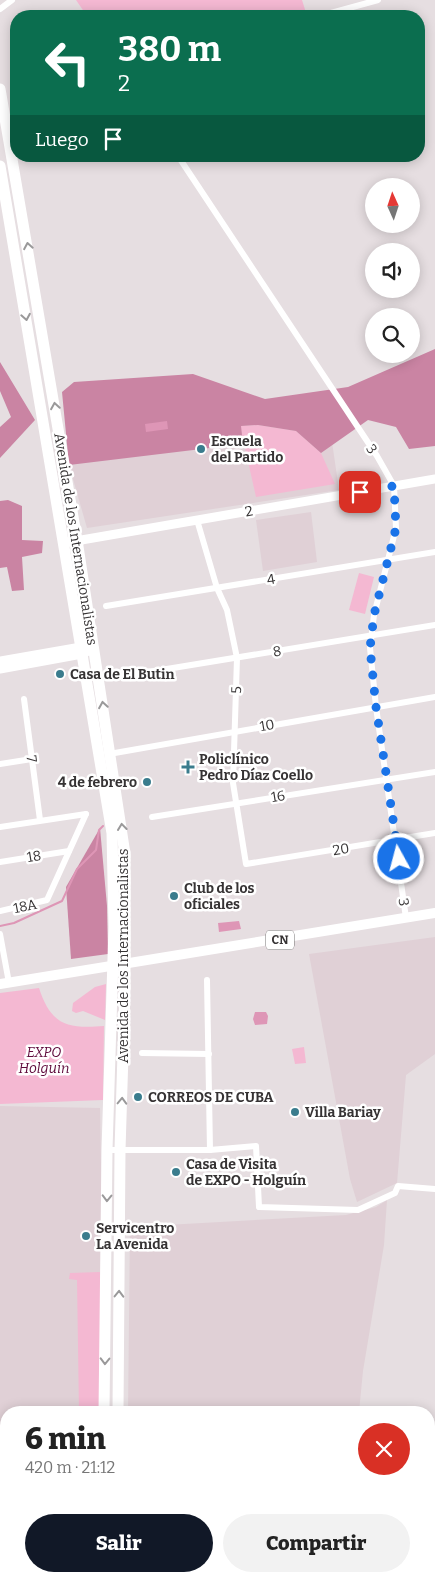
<!DOCTYPE html>
<html lang="es">
<head>
<meta charset="utf-8">
<style>
  :root { --surface:#fff; --page:#f2f2f2; --text:#222; --muted:#767676; --accent:#111827 }
  body { margin:0; font-family:Bitter,serif; background:var(--page); color:var(--text); height:100vh; display:flex; flex-direction:column; font-size:19px; white-space:nowrap }
  * { box-sizing:border-box; margin:0 }
  p { font-size:16px; color:var(--muted) }
  .icon { flex:none; width:28px; height:28px; fill:none; stroke:currentColor; stroke-width:2; stroke-linecap:round; stroke-linejoin:round }
  .map { position:relative; flex:1; overflow:hidden }
  .panel { position:absolute; left:0px; top:1406px; width:435px; height:176px; display:flex; flex-direction:column; background:var(--surface); border-radius:20px 20px 0 0; box-shadow:0 2px 12px #0003 }
  .panel>* { flex:none }
  .guide { position:absolute; left:10px; top:10px; width:415px; height:152px; border-radius:20px; box-shadow:0 2px 12px #0003; background:#0b6e4f; color:#fff; overflow:hidden }
  .needle { width:32px; rotate:357deg }
  .tools { position:absolute; left:365px; top:178px; display:grid; gap:10px }
  .tools a { display:grid; place-items:center; width:55px; height:55px; border-radius:50%; background:var(--surface); box-shadow:0 2px 12px #0003; font-size:25px }
  .pin { position:absolute; display:grid; place-items:center; width:42px; height:42px; color:#fff; margin:-21px; border-radius:10px; box-shadow:0 2px 8px #0006 }
  .me { position:absolute; width:55px; margin:-28px; rotate:353deg; stroke-linejoin:round; filter:drop-shadow(0 0 4px #0008) }
  .turn { display:flex; align-items:center; gap:18px; height:105px; padding:0 25px; font-size:22px }
  .turn .icon { width:65px; height:65px; stroke-width:2.5 }
  .turn b { display:block; font-size:35px; line-height:42px }
  .then { display:flex; align-items:center; height:48px; padding:0 25px; background:#0003; gap:10px; font-size:19px }
  .round { display:grid; place-items:center; flex:none; width:52px; height:52px; border-radius:26px; background:var(--page) }
  .summary { display:flex; align-items:center; justify-content:space-between; height:85px; padding:0 25px }
  h1 { font-size:30px; font-weight:800; line-height:38px }
  .action { display:flex; gap:10px; margin-top:auto; padding:10px 25px }
  .action a { flex:1; height:58px; border-radius:30px; background:var(--accent); color:#fff; font-size:20px; font-weight:800; line-height:58px; text-align:center }
  .action a+a { background:var(--page); color:var(--text) }
  .map>svg:first-child { display:block }
</style>
</head>
<body>
<div class="map">
<svg width="435" height="1582" viewBox="0 0 435 1582">
  <rect width="100%" height="100%" fill="#e6dee1"/>
  <g fill="#e0d0d6">
    <polygon points="265,399 326,401 339,490 87,528 69,465"/>
    <polygon points="311,512 317,562 263,571 256,520"/>
    <polygon points="435,937 435,1054 406,1075 397,1183 357,1202 350,1179 309,954"/>
    <polygon points="0,1106 100,1108 103,1278 102,1412 6,1412 6,1576 100,1576 100,1582 0,1582"/>
    <polygon points="387,1200 384,1245 363,1371 359,1412 128,1412 130,1227 346,1215 376,1207"/>
    <polygon points="126,1576 346,1576 346,1581 392,1579 392,1582 126,1582"/>
  </g>
  <g fill="#f4b8d2">
    <polygon points="76,0 302,0 307,16 87,16"/>
    <polygon points="258,425 296,431 321,453 335,484 256,497 240,426"/>
    <polygon points="359,573 374,577 365,614 349,610"/>
    <polygon points="106,984 105,1020 83,1011 76,1013 72,1011 73,1003 95,987"/>
    <path d="M39 988C51 1025 67 1029 104 1026L103 1100 0 1104V993Z"/>
    <polygon points="304,1047 306,1063 295,1064 292,1049"/>
    <polygon points="100,1272 100,1412 79,1412 77,1280 69,1279 70,1273"/>
  </g>
  <g fill="#ca84a3">
    <polygon points="435,349 435,446 409,449 396,427 368,420 321,453 296,431 258,425 241,426 243,444 69,465 62,392 74,382 193,374 265,399 348,387"/>
    <polygon points="0,362 35,420 0,458 0,427 11,417 0,391"/>
    <polygon points="8,500 22,506 22,540 43,541 42,553 22,557 24,590 12,591 7,567 0,568 0,501"/>
    <polygon points="100,828 107,906 108,954 71,959 66,887"/>
  </g>
  <g fill="#de96b6">
    <polygon points="167,421 168,429 146,432 145,424"/>
    <polygon points="239,921 241,929 219,932 218,923"/>
    <polygon points="255,1012 266,1012 268,1016 267,1024 255,1025 253,1019"/>
  </g>
  <g fill="none" stroke-linecap="round" stroke-linejoin="round">
    <polyline stroke="#de96b6" stroke-width="2" points="0,926 14,923 62,901 77,869 96,850 99,830 103,826"/>
    <g stroke="#fff" stroke-width="6">
      <polyline points="0,9 12,0"/>
      <polyline points="320,16 378,0"/>
      <polyline points="178,156 377,456 394,486 396,528 374,615 370,648 376,707 406,918"/>
      <polyline points="197,520 217,588 227,610 237,658 233,783 246,864 435,833"/>
      <polyline points="106,606 435,552"/>
      <polyline points="118,677 435,625"/>
      <polyline points="24,699 40,820"/>
      <polyline points="109,754 435,697"/>
      <polyline points="0,764 32,759"/>
      <polyline points="152,817 435,772"/>
      <polyline points="0,827 86,814"/>
      <polyline points="0,862 69,851"/>
      <polyline points="0,911 47,900 86,814"/>
      <polyline points="0,934 9,983"/>
      <polyline points="207,980 210,1150"/>
      <polyline points="142,1053 209,1054"/>
      <polyline points="107,1150 210,1150 256,1146 259,1207 358,1210 395,1193 398,1186 435,1189"/>
    </g>
    <g stroke="#fff" stroke-width="9">
      <polyline points="64,543 435,479"/>
      <polyline points="0,661 81,647 86,648"/>
      <polyline points="0,669 82,654 93,649"/>
    </g>
    <polyline stroke="#fff" stroke-width="10" points="0,984 435,913"/>
    <g stroke="#fff" stroke-width="11">
      <polyline points="0,89 77,540 125,854 125,989 120,1150 118,1412"/>
      <polyline points="0,166 112,833 114,927 107,1150 104,1412"/>
      <polyline points="103,1582 103,1576"/>
      <polyline points="116,1582 116,1576"/>
    </g>
  </g>
  <defs><path id="oneway-chevron" d="M-2-3.5L2.5 0L-2 3.5" fill="none" stroke-width="1.6" stroke-linecap="round" stroke-linejoin="round" transform="scale(1.25)"/></defs>
  <g stroke="#9a999a">
    <use href="#oneway-chevron" transform="translate(28 246) rotate(-100)"/>
    <use href="#oneway-chevron" transform="translate(26 317) rotate(80)"/>
    <use href="#oneway-chevron" transform="translate(55 406) rotate(-99)"/>
    <use href="#oneway-chevron" transform="translate(103 705) rotate(-99)"/>
    <use href="#oneway-chevron" transform="translate(122 827) rotate(-97)"/>
    <use href="#oneway-chevron" transform="translate(122 1101) rotate(-88)"/>
    <use href="#oneway-chevron" transform="translate(107 1198) rotate(91)"/>
    <use href="#oneway-chevron" transform="translate(119 1294) rotate(-89)"/>
    <use href="#oneway-chevron" transform="translate(105 1361) rotate(91)"/>
  </g>
  <g fill="none" stroke-linecap="round" stroke-linejoin="round">
    <polyline stroke="#1a73e8" stroke-width="9" stroke-dasharray="0 16.2" points="360,492 394,486 396,528 374,615 370,648 376,707 399,859"/>
  </g>
  <g fill="#3a7c8d" stroke="#fff" stroke-width="2">
    <circle cx="201" cy="449" r="5"/>
    <circle cx="60" cy="674" r="5"/>
    <path d="M185.5 759.5h5v5h5v5h-5v5h-5v-5h-5v-5h5z"/>
    <circle cx="147" cy="782" r="5"/>
    <circle cx="174" cy="896" r="5"/>
    <circle cx="138" cy="1097" r="5"/>
    <circle cx="295" cy="1112" r="5"/>
    <circle cx="176" cy="1172" r="5"/>
    <circle cx="86" cy="1236" r="5"/>
  </g>
  <g text-anchor="middle" stroke-width="5" stroke-linejoin="round" paint-order="stroke">
    <rect fill="#fff" stroke="#727071" stroke-width="1" x="266" y="930.5" width="28" height="19" rx="4"/>
    <g font-size="12" font-weight="bold" fill="#363334">
      <text x="280" y="944">CN</text>
    </g>
    <g font-size="14" font-weight="bold" fill="#363334" stroke="#fff" text-anchor="start">
      <text x="211" y="446">Escuela<tspan x="211" dy="16">del Partido</tspan></text>
      <text x="70" y="679">Casa de El Butin</text>
      <text x="199" y="764">Policlínico<tspan x="199" dy="16">Pedro Díaz Coello</tspan></text>
      <text x="137" y="787" text-anchor="end">4 de febrero</text>
      <text x="184" y="893">Club de los<tspan x="184" dy="16">oficiales</tspan></text>
      <text x="148" y="1102">CORREOS DE CUBA</text>
      <text x="305" y="1117">Villa Bariay</text>
      <text x="186" y="1169">Casa de Visita<tspan x="186" dy="16">de EXPO - Holguín</tspan></text>
      <text x="96" y="1233">Servicentro<tspan x="96" dy="16">La Avenida</tspan></text>
    </g>
    <g font-size="14" fill="#363334" stroke="#fff">
      <text transform="translate(372 449) rotate(55)" y="5">3</text>
      <text transform="translate(249 511) rotate(-10)" y="5">2</text>
      <text transform="translate(76 539) rotate(81)" y="5">Avenida de los Internacionalistas</text>
      <text transform="translate(271 579) rotate(-10)" y="5">4</text>
      <text transform="translate(277 651) rotate(-10)" y="5">8</text>
      <text transform="translate(236 690) rotate(-89)" y="5">5</text>
      <text transform="translate(267 725) rotate(-10)" y="5">10</text>
      <text transform="translate(32 759) rotate(83)" y="5">7</text>
      <text transform="translate(278 796) rotate(-9)" y="5">16</text>
      <text transform="translate(341 849) rotate(-9)" y="5">20</text>
      <text transform="translate(34 856) rotate(-9)" y="5">18</text>
      <text transform="translate(404 902) rotate(83)" y="5">3</text>
      <text transform="translate(25 906) rotate(-11)" y="5">18A</text>
      <text transform="translate(123 956) rotate(-90)" y="5">Avenida de los Internacionalistas</text>
    </g>
    <g font-size="14" font-style="italic" fill="#5f0b3c" stroke="#fff">
      <text x="44" y="1057">EXPO<tspan x="44" dy="16">Holguín</tspan></text>
    </g>
  </g>
</svg>
<div class="tools">
<a><svg class="needle" viewBox="-14 -14 28 28"><path d="M0-13l5 13h-10z" fill="#e53935"/><path d="M0 13l5-13h-10z" fill="#767676"/></svg></a>
<a><svg class="icon" aria-label="sound" viewBox="0 0 24 24"><path d="M4 9h4l5-4v14l-5-4H4zM17 9q2 3 0 6"/></svg></a>
<a><svg class="icon" aria-label="search" viewBox="0 0 24 24"><circle cx="10" cy="10" r="6"/><path d="M15 15l6 6"/></svg></a>
</div>
<div class="pin" style="left:360px;top:492px;background:#d93025"><svg class="icon" aria-label="arrive" viewBox="0 0 24 24"><path d="M6 21V4h12l-3 4 3 4H6"/></svg></div>
<svg class="me" style="left:399px;top:859px" viewBox="-20 -20 40 40"><circle r="17" fill="#1a73e8" stroke="#fff" stroke-width="3"/><path d="M0-11L8 9 0 5-8 9z" fill="#fff"/></svg>
<div class="guide">
<div class="turn"><svg class="icon" aria-label="left" viewBox="0 0 24 24"><path d="M17 20v-9H6M10 6l-5 5 5 5"/></svg><div><b>380 m</b>2</div></div>
<div class="then">Luego<svg class="icon" aria-label="arrive" viewBox="0 0 24 24"><path d="M6 21V4h12l-3 4 3 4H6"/></svg></div>
</div>
<section class="panel">
<div class="summary"><div><h1>6 min</h1><p>420 m · 21:12</p></div><a class="round" style="background:#d93025;color:#fff"><svg class="icon" aria-label="close" viewBox="0 0 24 24"><path d="M6 6l12 12M18 6L6 18"/></svg></a></div>
<div class="action"><a>Salir</a><a>Compartir</a></div>
</section>
</div>
</body>
</html>
